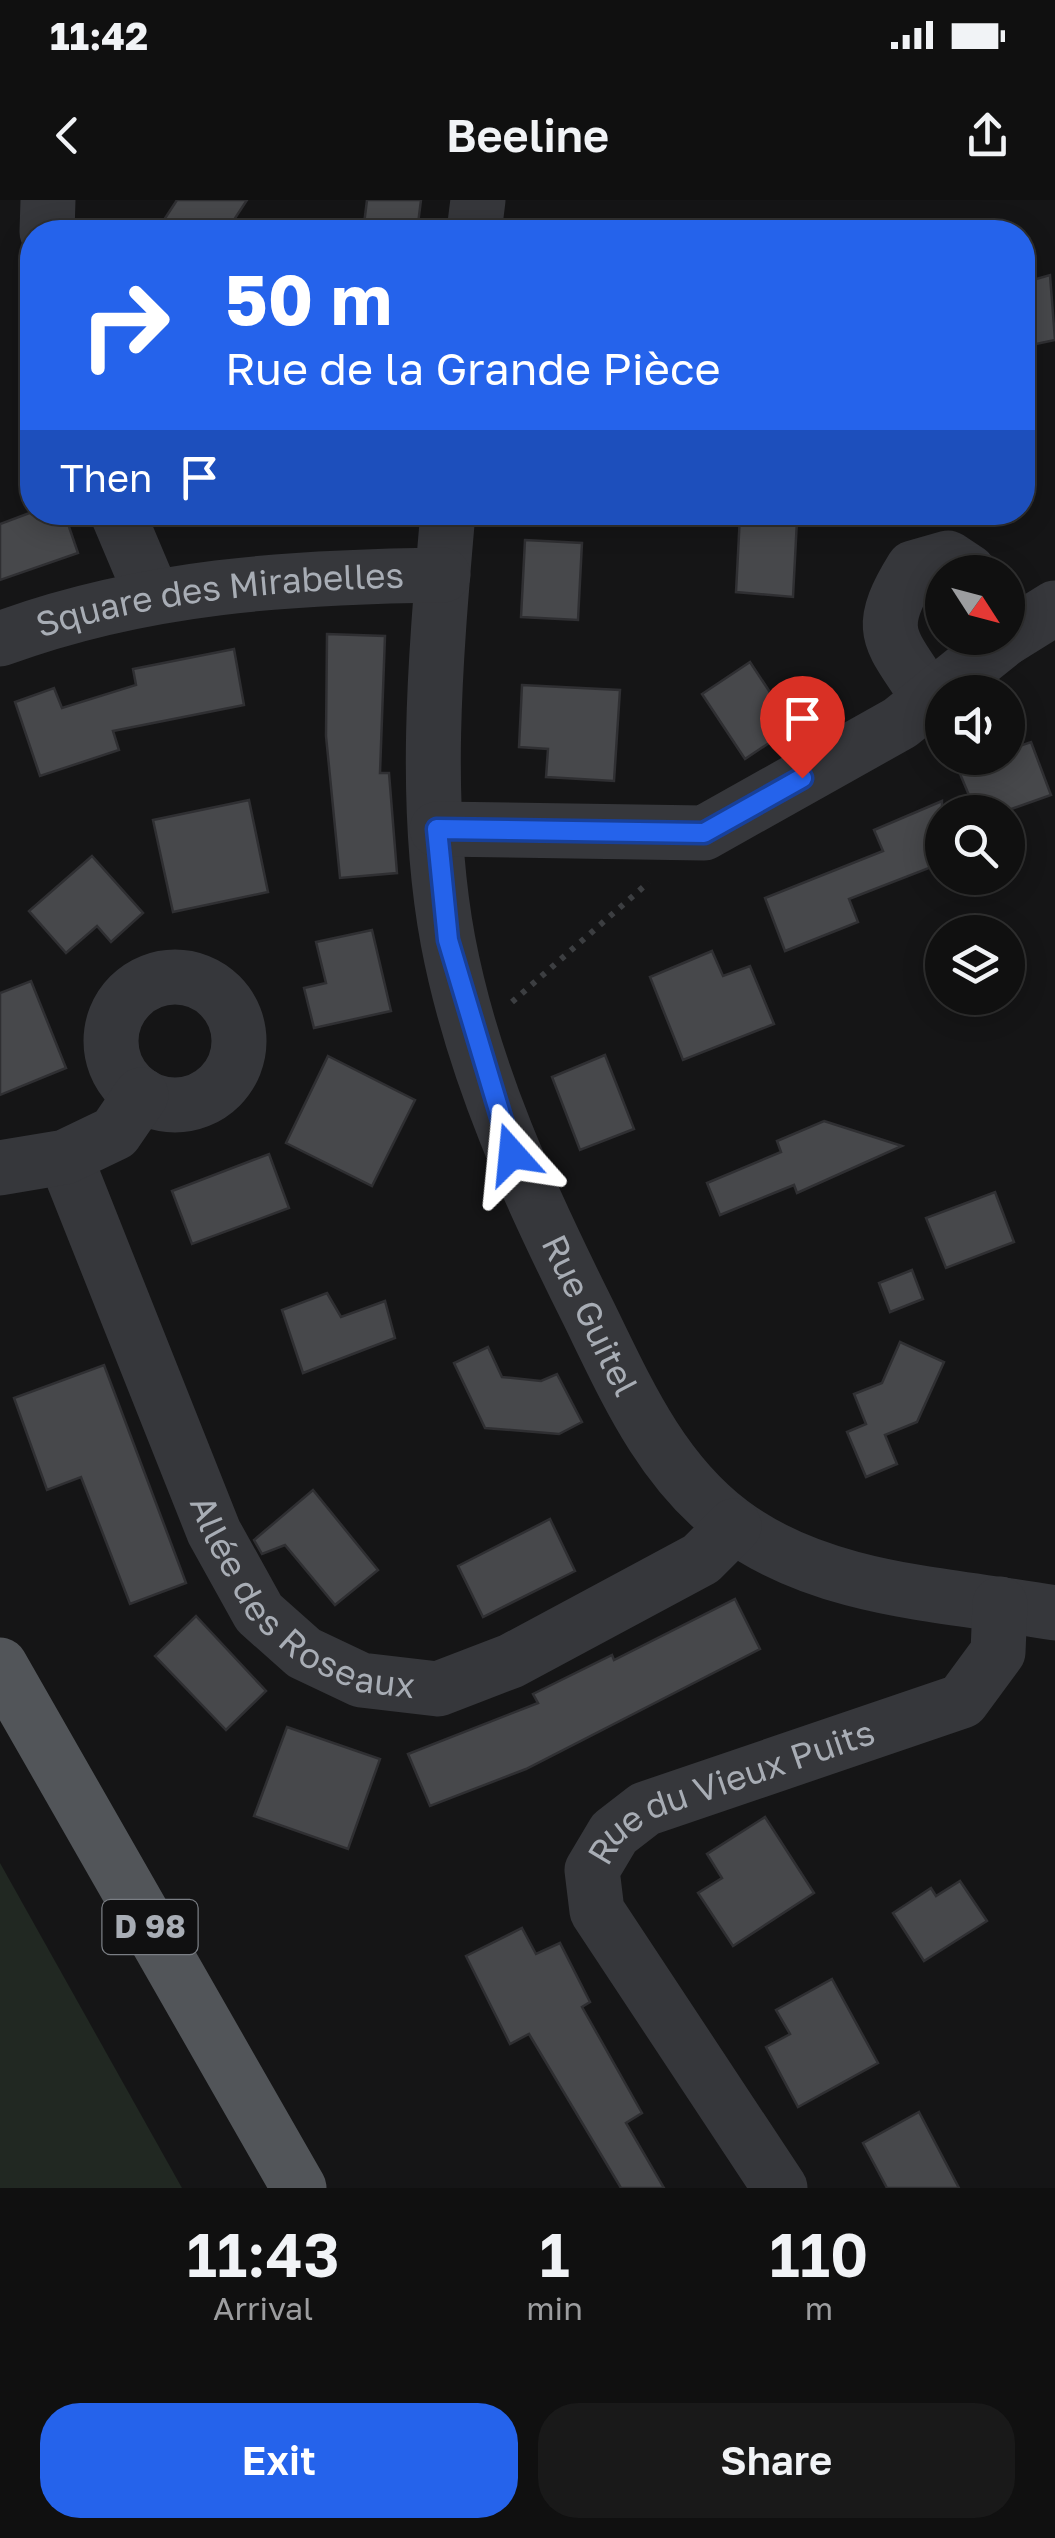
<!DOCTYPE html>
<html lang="en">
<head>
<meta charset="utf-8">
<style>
  :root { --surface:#101010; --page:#191919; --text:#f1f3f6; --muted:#9c9d9f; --line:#303030; --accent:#2563eb }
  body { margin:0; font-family:"Golos Text",sans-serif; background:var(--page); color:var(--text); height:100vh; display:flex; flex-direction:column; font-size:38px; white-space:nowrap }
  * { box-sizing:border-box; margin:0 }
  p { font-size:32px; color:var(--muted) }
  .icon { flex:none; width:55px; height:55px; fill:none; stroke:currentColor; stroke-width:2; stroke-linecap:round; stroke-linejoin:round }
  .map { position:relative; height:1988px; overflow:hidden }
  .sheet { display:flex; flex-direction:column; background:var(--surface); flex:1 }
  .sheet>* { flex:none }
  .banner { position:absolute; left:20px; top:20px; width:1015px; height:305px; border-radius:40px; box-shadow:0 5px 25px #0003,0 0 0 2px var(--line); background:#2563eb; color:#fff; overflow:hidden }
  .needle { width:65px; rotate:126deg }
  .buttons { position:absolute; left:925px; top:355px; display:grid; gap:20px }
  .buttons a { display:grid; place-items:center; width:100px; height:100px; border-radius:50%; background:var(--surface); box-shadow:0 5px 25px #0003,0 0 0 2px var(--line); font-size:50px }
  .pin { position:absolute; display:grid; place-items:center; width:85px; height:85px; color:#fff; margin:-102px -42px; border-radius:50% 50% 50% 0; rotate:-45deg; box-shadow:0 0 10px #0007 }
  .pin .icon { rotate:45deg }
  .me { position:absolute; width:110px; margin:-55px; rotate:342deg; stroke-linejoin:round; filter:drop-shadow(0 0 8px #0008) }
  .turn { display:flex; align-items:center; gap:35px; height:210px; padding:0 40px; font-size:45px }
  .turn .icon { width:130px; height:130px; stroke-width:2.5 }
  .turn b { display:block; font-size:70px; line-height:85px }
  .then { display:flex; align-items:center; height:95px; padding:0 40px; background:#0003; gap:20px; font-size:38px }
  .eta { display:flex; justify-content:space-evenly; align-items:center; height:170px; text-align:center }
  .eta b { font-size:60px; font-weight:600; line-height:70px }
  .cta { display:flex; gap:20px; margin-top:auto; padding:20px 40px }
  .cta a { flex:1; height:115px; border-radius:40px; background:var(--accent); color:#fff; font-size:40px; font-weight:600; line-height:115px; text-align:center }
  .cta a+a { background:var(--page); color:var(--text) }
  .status { display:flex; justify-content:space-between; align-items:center; height:70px; padding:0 50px; background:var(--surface); direction:ltr }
  .status svg { height:28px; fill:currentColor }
  header { display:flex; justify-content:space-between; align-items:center; height:130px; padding:0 40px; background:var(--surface); font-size:45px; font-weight:600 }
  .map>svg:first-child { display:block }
</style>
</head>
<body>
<div class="status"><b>11:42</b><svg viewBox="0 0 49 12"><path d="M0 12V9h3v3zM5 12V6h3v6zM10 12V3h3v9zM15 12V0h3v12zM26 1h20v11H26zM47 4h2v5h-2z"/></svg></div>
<header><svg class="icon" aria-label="back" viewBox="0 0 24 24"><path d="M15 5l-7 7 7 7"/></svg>Beeline<svg class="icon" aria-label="share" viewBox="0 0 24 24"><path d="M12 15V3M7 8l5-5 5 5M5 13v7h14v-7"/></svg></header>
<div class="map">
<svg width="1055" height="1988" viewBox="0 0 1055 1988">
  <rect width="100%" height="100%" fill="#151516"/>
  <polygon fill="#212822" points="0,1663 182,1988 0,1988"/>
  <g fill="#47484b" stroke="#2f2f32" stroke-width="2.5">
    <polygon points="177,0 247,0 226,32 156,32"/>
    <polygon points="367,0 421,0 417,32 363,32"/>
    <polygon points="1050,75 1055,140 1022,147 1022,83"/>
    <polygon points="32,312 64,312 78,353 0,380 0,324"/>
    <polygon points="740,315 797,320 793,397 736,392"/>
    <polygon points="525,340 582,343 578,420 521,417"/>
    <polygon points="327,434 385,436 380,573 389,573 397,673 340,678 326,536"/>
    <polygon points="234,449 244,505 113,531 119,550 40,576 15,502 54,488 62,508 136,485 133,469"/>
    <polygon points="750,462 793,527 745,559 702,494"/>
    <polygon points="522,485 620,490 614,581 546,577 548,549 519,547"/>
    <polygon points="1031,542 1051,595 1003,612 976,612 958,569 988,558 1008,558 1008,550"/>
    <polygon points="249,600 268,692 173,712 153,620"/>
    <polygon points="942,601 942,663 849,699 858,722 785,751 765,698 883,651 874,630"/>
    <polygon points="92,656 143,713 111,742 97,726 66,753 29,711"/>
    <polygon points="372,730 391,811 314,828 304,788 326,783 316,742"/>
    <polygon points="712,751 723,776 750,766 774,824 683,860 650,777"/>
    <polygon points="31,781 66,868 0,895 0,793"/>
    <polygon points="605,855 634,929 580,950 552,877"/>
    <polygon points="328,856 415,900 372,986 286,943"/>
    <polygon points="824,921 902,946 797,993 794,985 720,1015 707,983 781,952 777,941"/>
    <polygon points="269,954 289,1008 192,1044 172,991"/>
    <polygon points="995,992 1014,1042 946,1068 926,1018"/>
    <polygon points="912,1070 923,1099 890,1112 879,1083"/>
    <polygon points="327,1093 341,1117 385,1101 395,1138 303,1173 282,1110"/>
    <polygon points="900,1142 944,1162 917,1222 885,1235 897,1264 866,1277 847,1232 866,1224 854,1194 882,1183"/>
    <polygon points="488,1147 502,1177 541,1181 557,1174 582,1222 559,1234 485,1228 454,1163"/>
    <polygon points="104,1165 186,1383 130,1404 81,1277 47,1290 14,1198"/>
    <polygon points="313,1290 378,1370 335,1405 285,1345 262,1354 254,1340"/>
    <polygon points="550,1319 575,1371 483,1417 458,1366"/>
    <polygon points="735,1399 760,1449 526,1569 430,1606 408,1554 538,1503 533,1494 612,1455 614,1460"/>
    <polygon points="196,1416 266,1491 226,1530 155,1456"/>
    <polygon points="287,1527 380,1559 348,1649 254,1616"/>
    <polygon points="765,1617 814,1693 733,1746 698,1693 722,1678 707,1654"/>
    <polygon points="960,1681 987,1721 924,1761 893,1713 931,1688 936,1696"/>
    <polygon points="522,1728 536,1754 560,1743 590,1802 582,1807 642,1913 626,1923 664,1988 621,1988 529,1834 510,1844 466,1756"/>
    <polygon points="832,1779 878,1863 798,1907 766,1847 790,1834 776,1810"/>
    <polygon points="919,1912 959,1988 887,1988 863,1943"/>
  </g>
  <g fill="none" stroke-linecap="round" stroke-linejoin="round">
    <polyline stroke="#3c3e41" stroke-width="6" stroke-dasharray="5 8" stroke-linecap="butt" points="512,802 649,682"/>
    <g stroke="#36373b" stroke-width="55">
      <polyline points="47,32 48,0"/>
      <polyline points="474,32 478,0"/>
      <polyline points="117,312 152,395"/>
      <path id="s1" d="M448 312C436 452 422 602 448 741 473 873 530 996 589 1114 627 1192 661 1270 731 1323 823 1392 947 1394 1055 1413"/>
      <polyline points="1008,437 1055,408"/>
      <path id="s2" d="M0 439C144 386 290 377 443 375"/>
      <path d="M929 499C892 439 872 434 913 368L948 358 969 372"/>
      <polyline points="437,629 704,633 900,523 1006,438"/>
      <circle cx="175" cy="841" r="64"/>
      <path id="s3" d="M65 957 214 1332 259 1413 304 1453 361 1480 438 1489 511 1461 701 1359 734 1326"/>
      <polyline points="0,968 65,957 115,933 141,895"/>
      <path id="s4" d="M780 1988 597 1711 592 1670 614 1633 645 1609 962 1501 998 1452 1000 1404"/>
    </g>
    <polyline stroke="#525559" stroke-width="55" points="0,1465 299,1988"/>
  </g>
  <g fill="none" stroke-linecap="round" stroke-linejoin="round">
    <defs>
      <polyline id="route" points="512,954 448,740 437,629 704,633 802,578"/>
    </defs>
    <use href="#route" stroke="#184099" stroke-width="25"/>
    <use href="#route" stroke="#2563eb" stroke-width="18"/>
  </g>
  <g text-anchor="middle" stroke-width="9" stroke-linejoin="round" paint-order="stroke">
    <rect fill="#101011" stroke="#7a7e84" stroke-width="2.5" x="102.5" y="1700" width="95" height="54" rx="8"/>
    <g font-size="32" font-weight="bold" fill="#a8adb5">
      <text x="150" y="1738">D 98</text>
    </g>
    <g font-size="35" fill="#a8adb5" stroke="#101011">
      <text dy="12" stroke="none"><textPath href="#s2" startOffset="225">Square des Mirabelles</textPath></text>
      <text dy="12" stroke="none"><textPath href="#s1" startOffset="832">Rue Guitel</textPath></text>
      <text dy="12" stroke="none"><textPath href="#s3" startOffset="520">Allée des Roseaux</textPath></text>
      <text dy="12" stroke="none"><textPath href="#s4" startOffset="540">Rue du Vieux Puits</textPath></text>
    </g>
  </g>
</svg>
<div class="buttons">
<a><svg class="needle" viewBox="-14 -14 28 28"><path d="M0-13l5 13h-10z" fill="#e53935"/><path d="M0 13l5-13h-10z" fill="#9c9d9f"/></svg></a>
<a><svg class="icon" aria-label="sound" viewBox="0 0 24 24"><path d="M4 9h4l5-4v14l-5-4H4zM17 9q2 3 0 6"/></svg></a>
<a><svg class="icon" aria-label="search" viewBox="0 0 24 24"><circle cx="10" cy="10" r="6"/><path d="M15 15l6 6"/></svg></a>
<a><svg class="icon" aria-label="layers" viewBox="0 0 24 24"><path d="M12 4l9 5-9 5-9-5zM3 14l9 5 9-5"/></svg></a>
</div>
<div class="pin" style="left:802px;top:578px;background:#d93025"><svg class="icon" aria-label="arrive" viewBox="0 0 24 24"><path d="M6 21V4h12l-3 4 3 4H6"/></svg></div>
<svg class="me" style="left:512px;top:954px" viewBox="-20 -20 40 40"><path d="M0-17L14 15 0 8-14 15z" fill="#2563eb" stroke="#fff" stroke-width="4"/></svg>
<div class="banner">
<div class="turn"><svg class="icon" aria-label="right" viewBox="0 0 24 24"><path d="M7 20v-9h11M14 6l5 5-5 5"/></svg><div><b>50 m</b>Rue de la Grande Pièce</div></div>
<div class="then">Then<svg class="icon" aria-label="arrive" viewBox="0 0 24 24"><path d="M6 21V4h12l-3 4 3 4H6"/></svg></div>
</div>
</div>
<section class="sheet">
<div class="eta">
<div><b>11:43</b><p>Arrival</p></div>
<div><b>1</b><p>min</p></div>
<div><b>110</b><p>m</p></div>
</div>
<div class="cta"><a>Exit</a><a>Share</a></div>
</section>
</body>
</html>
